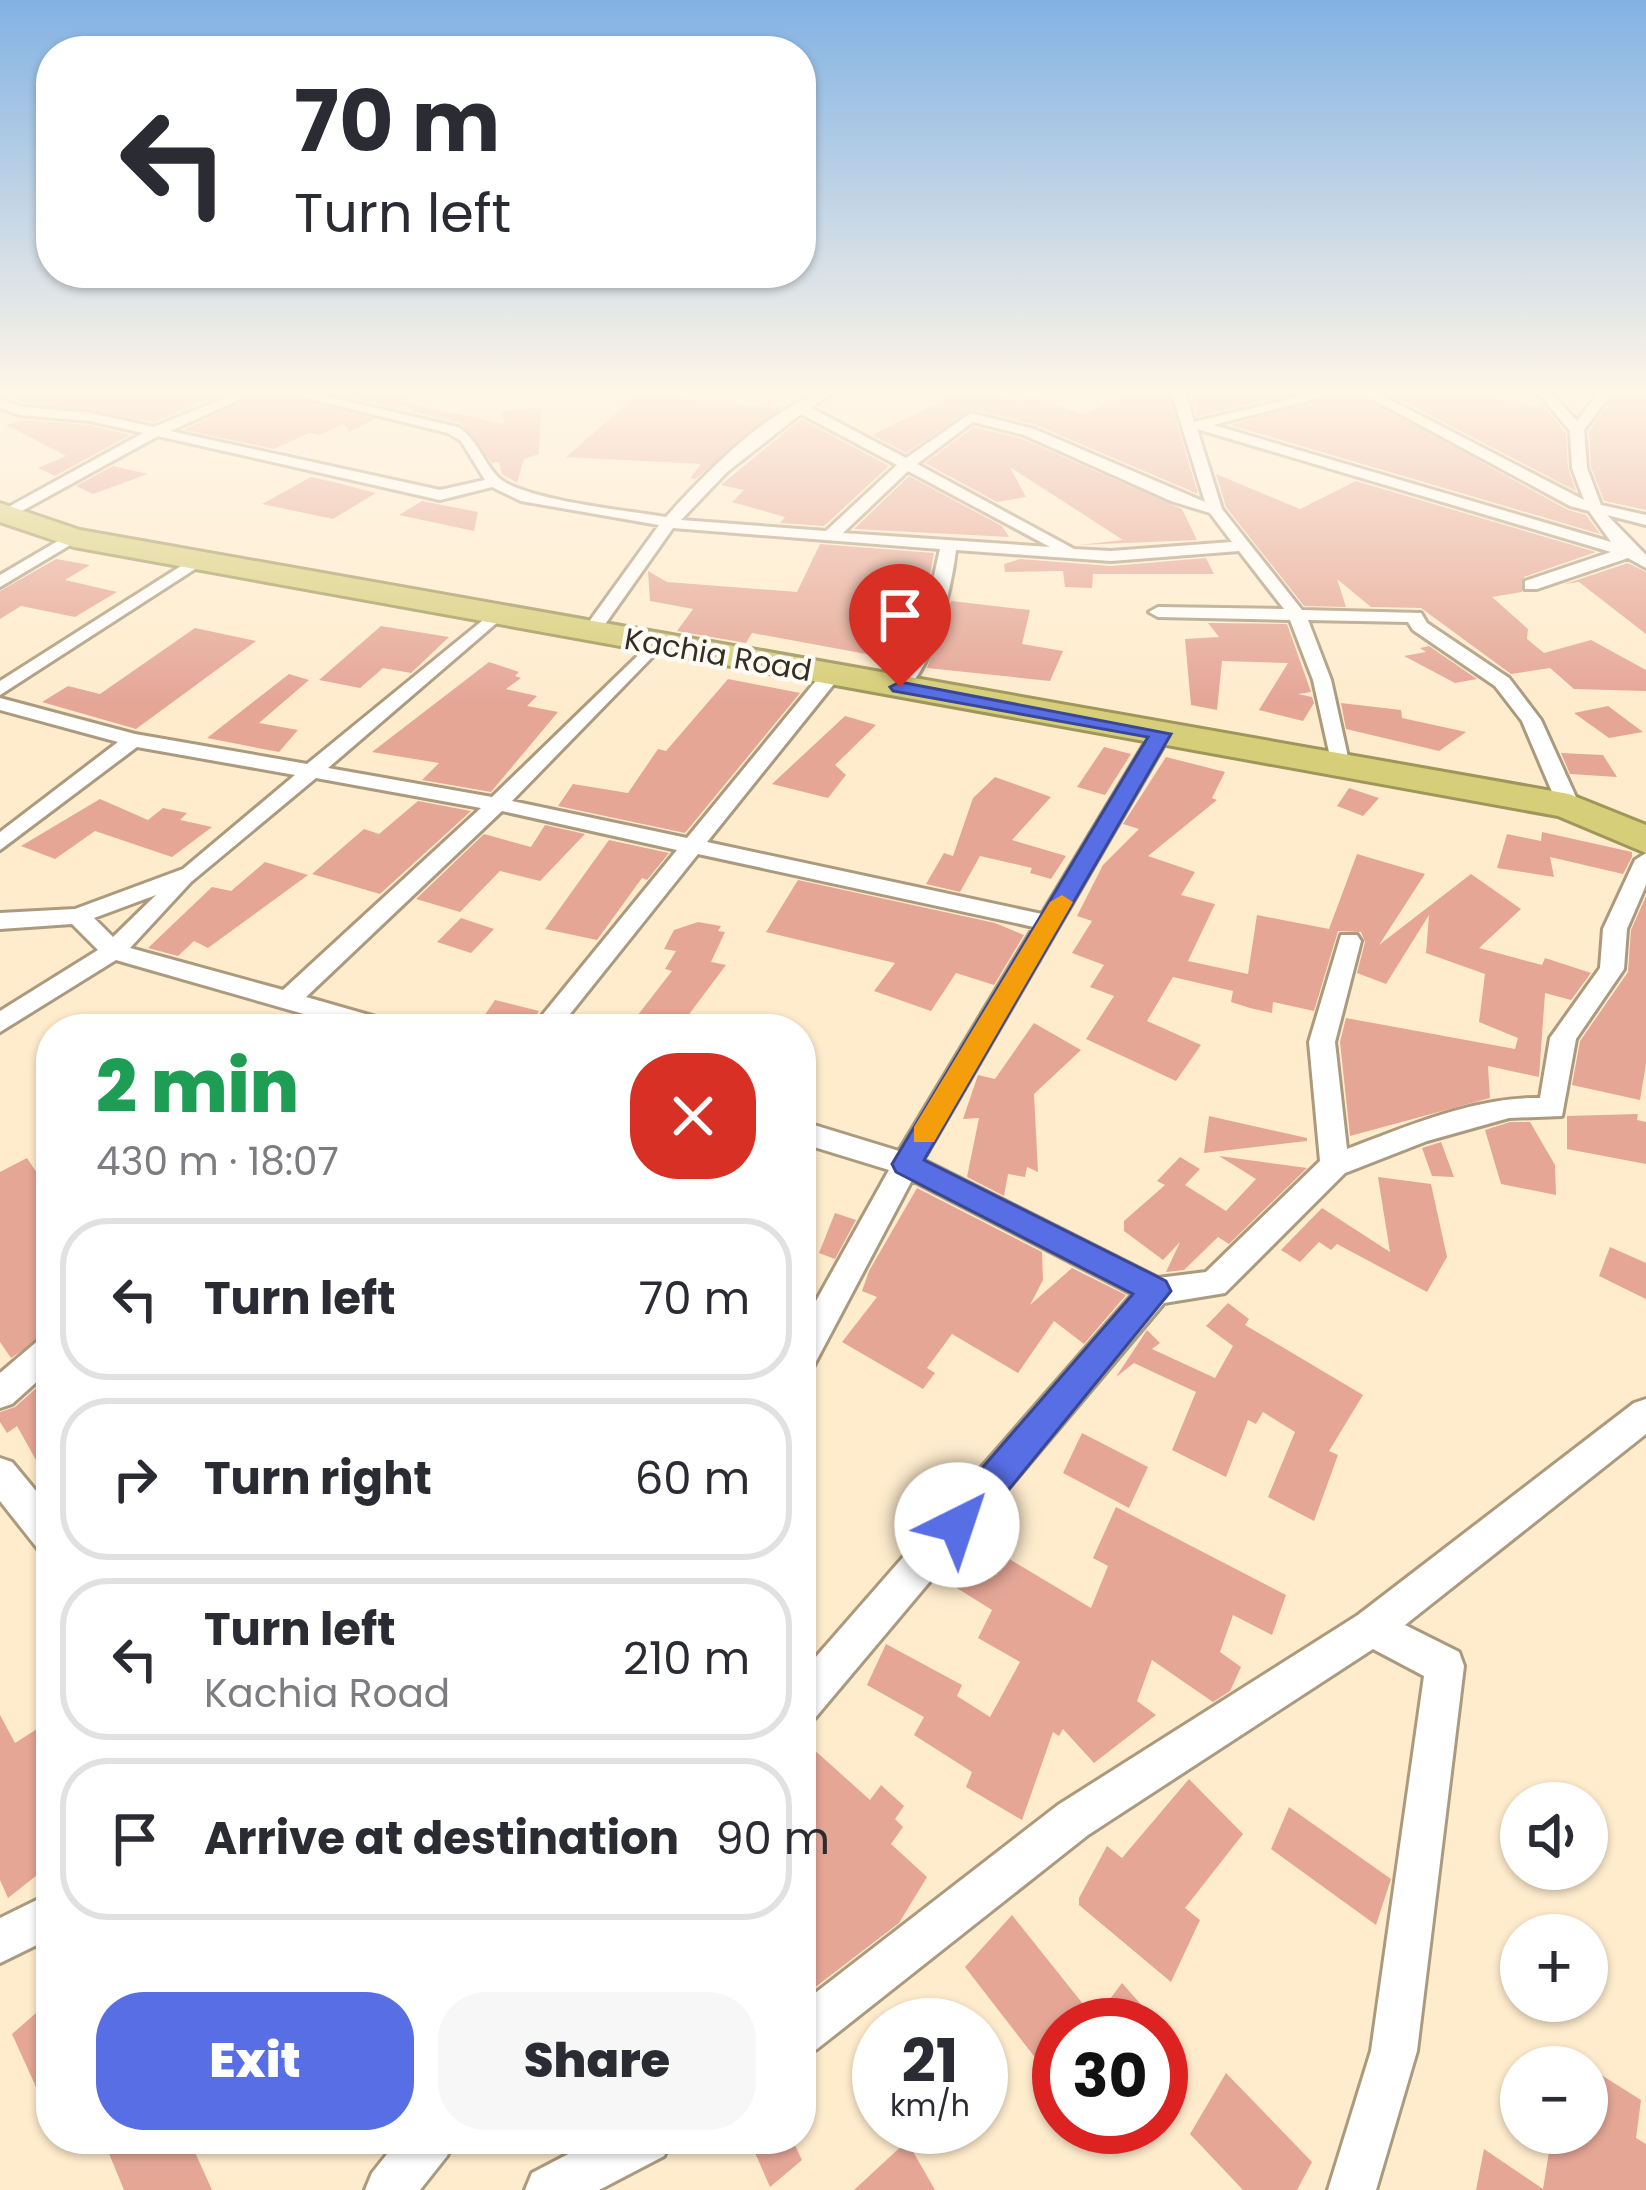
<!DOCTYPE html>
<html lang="en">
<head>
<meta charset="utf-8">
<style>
  :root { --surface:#fff; --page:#f7f7f7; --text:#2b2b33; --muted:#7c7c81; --line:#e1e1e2; --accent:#586ee5 }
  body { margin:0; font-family:Poppins,sans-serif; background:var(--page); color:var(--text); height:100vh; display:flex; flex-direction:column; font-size:45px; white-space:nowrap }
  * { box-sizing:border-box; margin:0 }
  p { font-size:39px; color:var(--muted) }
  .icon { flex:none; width:66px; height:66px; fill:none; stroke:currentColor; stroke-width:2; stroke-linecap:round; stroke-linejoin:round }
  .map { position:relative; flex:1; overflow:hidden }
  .details { position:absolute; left:36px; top:1014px; width:780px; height:1140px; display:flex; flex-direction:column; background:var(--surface); border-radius:48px; box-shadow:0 3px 9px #0004 }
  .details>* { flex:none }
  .guide { position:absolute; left:36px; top:36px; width:780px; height:252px; border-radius:48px; box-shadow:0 3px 9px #0004; background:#fff; color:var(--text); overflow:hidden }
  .tools { position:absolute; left:1500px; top:1782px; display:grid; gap:24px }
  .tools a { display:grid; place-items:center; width:108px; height:108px; border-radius:50%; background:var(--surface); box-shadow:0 3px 9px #0004; font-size:60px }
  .speed { position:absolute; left:852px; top:1998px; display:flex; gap:24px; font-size:60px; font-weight:700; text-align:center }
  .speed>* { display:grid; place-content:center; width:156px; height:156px; border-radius:50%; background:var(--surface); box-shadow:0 3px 9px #0004; line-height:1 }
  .speed small { font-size:30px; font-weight:400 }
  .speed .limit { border:18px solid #d22; background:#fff; color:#111 }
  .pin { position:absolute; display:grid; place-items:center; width:102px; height:102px; color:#fff; margin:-123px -51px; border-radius:50% 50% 50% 0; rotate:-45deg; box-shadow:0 0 12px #0007 }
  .pin .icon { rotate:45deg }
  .me { position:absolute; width:132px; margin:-66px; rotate:41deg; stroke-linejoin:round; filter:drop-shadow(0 0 9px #0008) }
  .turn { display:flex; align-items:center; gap:42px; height:252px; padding:0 60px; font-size:54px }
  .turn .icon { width:156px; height:156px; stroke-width:2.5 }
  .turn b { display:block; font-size:84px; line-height:102px }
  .round { display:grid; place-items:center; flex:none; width:126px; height:126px; border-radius:48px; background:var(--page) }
  .summary { display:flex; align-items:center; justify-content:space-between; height:204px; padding:0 60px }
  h1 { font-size:72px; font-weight:800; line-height:90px; color:#1e9e55 }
  .cta { display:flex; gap:24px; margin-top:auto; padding:24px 60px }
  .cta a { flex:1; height:138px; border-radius:48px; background:var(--accent); color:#fff; font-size:48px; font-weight:800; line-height:138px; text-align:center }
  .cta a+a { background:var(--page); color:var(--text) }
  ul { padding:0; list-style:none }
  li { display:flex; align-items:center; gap:36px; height:162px; margin:0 24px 18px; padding:0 36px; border:6px solid var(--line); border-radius:48px }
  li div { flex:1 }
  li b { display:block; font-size:45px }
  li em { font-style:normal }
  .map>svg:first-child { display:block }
</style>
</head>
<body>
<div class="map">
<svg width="1646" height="2190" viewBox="0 0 1646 2190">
  <rect width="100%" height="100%" fill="#ffeccd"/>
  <g fill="#e5a696">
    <polygon points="8,394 222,394 154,422 23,403"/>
    <polygon points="256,394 287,394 375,419 349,432 344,424 320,435 309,433 274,449 184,430"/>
    <polygon points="336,394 419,394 401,402 504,424 502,411 541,408 539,454 524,459 517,483 502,474 499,462 492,463 461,423 413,412 405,404 397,408"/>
    <polygon points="638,394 770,408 783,406 695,479 690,478 701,464 566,457"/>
    <polygon points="956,394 1022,401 1032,397 1083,414 1132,394 1168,394 1198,494 1036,425 972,409 906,453 872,435"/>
    <polygon points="1191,394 1290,394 1197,417"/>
    <polygon points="1338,394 1359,394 1568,510 1586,515 1600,534 1230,425"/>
    <polygon points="1389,394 1475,394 1538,407 1539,401 1566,433 1568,468 1576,491"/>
    <polygon points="1615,394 1646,394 1646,510 1604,501 1591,467 1589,431"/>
    <polygon points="801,419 889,466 824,526 780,523 785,517 732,502 744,490 721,485"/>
    <polygon points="23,420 89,425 130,435 55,476 38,468 66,456 6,425"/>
    <polygon points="974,427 1023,439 1182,509 1197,540 1079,545 1123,540 1010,467 1026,497 997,502 925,463"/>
    <polygon points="113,466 148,474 93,494 76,486"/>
    <polygon points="1216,474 1300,509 1356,481 1596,552 1524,577 1522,592 1492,597 1528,629 1527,639 1544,653 1591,640 1646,670 1646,691 1574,689 1550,668 1511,674 1421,608 1371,607 1337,579 1346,607 1304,606 1226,507"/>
    <polygon points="909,476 1002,526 1009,537 854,529"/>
    <polygon points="311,477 338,483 376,493 333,519 262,504"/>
    <polygon points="422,501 478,512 474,531 399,515"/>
    <polygon points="820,544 934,553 930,574 905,575 904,596 924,599 899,660 752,633 746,643 677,631 693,609 650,601 648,571 667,582 797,592"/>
    <polygon points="1206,558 1214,574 1093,574 1092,588 1065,587 1063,571 1005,572 1004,564 1020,559 1111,566"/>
    <polygon points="56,559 90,565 65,580 117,592 75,617 21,606 0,619 0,591"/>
    <polygon points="1628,563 1646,572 1646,634 1579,582 1565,584"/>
    <polygon points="951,601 1030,610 1022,644 1063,651 1050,681 927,668"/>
    <polygon points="1208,623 1287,624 1311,692 1298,694 1312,697 1314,703 1303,721 1259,710 1288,663 1222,661 1217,710 1191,705 1185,639 1219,637"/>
    <polygon points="381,626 449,637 411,673 383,668 360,688 319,680"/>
    <polygon points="195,628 256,641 136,729 42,702 68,686 100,694"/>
    <polygon points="1429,646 1477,679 1455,683 1404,656 1426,652 1420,648"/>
    <polygon points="489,662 519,672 515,676 521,678 506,689 537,696 527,706 558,712 491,792 422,780 439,763 372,752"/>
    <polygon points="289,674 309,680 259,723 298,730 279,752 207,738"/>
    <polygon points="728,679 800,693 685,833 558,806 573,784 628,793 658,749 666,751"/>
    <polygon points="1341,703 1401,710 1402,718 1466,732 1439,751 1346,729"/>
    <polygon points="1608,706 1643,732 1609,738 1574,713"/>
    <polygon points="845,716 876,725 835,765 846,775 828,798 772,784"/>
    <polygon points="1104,747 1131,754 1105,795 1077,787"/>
    <polygon points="1561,753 1603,755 1617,777 1570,774"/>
    <polygon points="1166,757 1225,772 1212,798 1217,800 1148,856 1195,872 1181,895 1215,904 1188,961 1248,974 1257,915 1329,929 1357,854 1425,874 1379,945 1471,874 1521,909 1479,948 1542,965 1545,958 1591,973 1571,1000 1545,993 1539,1077 1488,1066 1490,1098 1350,1136 1340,1042 1346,1018 1515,1049 1518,1038 1479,1022 1485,974 1426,953 1429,915 1386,984 1357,973 1365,942 1361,932 1338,931 1314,1011 1273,1002 1272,1013 1250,1008 1231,1002 1233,991 1173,977 1147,1021 1201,1045 1176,1081 1086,1039 1114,996 1090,987 1104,965 1072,953 1092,921 1077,916 1103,865 1139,829 1123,824"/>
    <polygon points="995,777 1051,797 1012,840 1066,856 1051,879 1030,873 1032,868 980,856 960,892 926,884 944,853 953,856 973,798"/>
    <polygon points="1349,788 1379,798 1363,816 1337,806"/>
    <polygon points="100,799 148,820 163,808 187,813 180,820 212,827 172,857 95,831 55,859 21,846"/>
    <polygon points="418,801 471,811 380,894 312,874 364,829 379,834"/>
    <polygon points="545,825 585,834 540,881 500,871 460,912 416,899 484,834 531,847"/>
    <polygon points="1542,832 1632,852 1632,857 1623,874 1550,857 1554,877 1497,868 1507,834 1541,841"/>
    <polygon points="609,840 669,853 647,880 642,878 597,940 545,929"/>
    <polygon points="265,862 308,875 208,948 194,941 178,956 148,948 212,887 231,891"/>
    <polygon points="798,880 995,923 1024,935 994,985 956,973 931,1011 874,991 895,963 766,932"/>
    <polygon points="1646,896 1646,1064 1640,1100 1572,1085 1580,1041 1628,972 1631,930"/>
    <polygon points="461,918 494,929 471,953 437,942"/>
    <polygon points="698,922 721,926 718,931 725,932 711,962 726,965 678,1029 637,1016 672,971 665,969 676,951 664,949 674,930"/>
    <polygon points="495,1000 539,1011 527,1029 475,1029"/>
    <polygon points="1034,1023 1081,1050 1034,1094 1038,1172 1027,1167 1025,1177 1008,1174 1004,1196 967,1177 979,1118 963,1119 978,1075 995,1079"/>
    <polygon points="1638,1114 1637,1120 1646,1122 1646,1164 1567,1149 1567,1116"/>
    <polygon points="1209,1116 1307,1138 1307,1141 1204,1153"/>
    <polygon points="1510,1122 1530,1122 1555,1165 1556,1195 1501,1184 1485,1130"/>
    <polygon points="1441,1142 1454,1177 1432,1176 1422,1148"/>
    <polygon points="1219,1156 1307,1168 1229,1244 1218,1237 1184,1270 1166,1272 1180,1242 1163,1260 1124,1231 1124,1221 1165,1185 1157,1181 1180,1157 1200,1169 1185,1185 1226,1211 1256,1179"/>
    <polygon points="27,1158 51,1194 51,1331 11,1358 0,1342 0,1172"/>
    <polygon points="1378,1177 1431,1184 1447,1257 1427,1292 1337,1244 1331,1250 1319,1242 1300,1262 1281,1250 1322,1208 1390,1252"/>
    <polygon points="917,1188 1042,1252 1043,1280 1030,1305 1072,1268 1126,1295 1084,1344 1054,1321 1018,1373 952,1334 927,1368 935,1373 923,1389 842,1342 877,1297 862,1291 869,1271"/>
    <polygon points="835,1213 856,1220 835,1259 819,1253"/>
    <polygon points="1610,1247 1646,1263 1646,1299 1599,1276"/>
    <polygon points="1228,1303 1249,1319 1245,1325 1363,1395 1329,1451 1338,1455 1314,1521 1268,1497 1295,1432 1263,1412 1256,1424 1248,1420 1226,1477 1172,1450 1196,1392 1134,1363 1116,1377 1147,1330 1160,1343 1152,1349 1215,1378 1233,1346 1206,1326"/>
    <polygon points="51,1375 51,1487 17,1426 7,1433 0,1422 0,1412 15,1407"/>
    <polygon points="1082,1433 1148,1467 1129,1508 1063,1473"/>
    <polygon points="1116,1507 1286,1595 1272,1635 1233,1615 1220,1652 1241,1667 1230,1691 1213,1702 1152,1660 1137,1701 1156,1715 1094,1763 1063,1729 1059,1736 1053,1732 1022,1820 966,1787 972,1772 914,1735 924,1717 867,1685 886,1644 962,1685 957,1696 990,1717 1020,1662 978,1638 992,1610 944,1580 961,1552 979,1530 1006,1545 1001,1554 1091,1608 1108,1566 1093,1558"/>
    <polygon points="0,1715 15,1743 51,1720 51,1784 44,1789 51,1802 51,1864 8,1898 0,1880"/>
    <polygon points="801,1738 870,1800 881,1785 904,1806 895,1819 903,1827 891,1844 927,1877 899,1923 801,1998"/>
    <polygon points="1189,1779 1243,1834 1185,1908 1200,1920 1171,1982 1079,1905 1079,1898 1107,1846 1122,1858"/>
    <polygon points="1289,1807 1391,1879 1376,1925 1271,1849"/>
    <polygon points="1012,1915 1095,2019 1122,1983 1159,2025 1059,2025 1059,2058 1047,2073 965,1967"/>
    <polygon points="51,2000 51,2120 12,2034"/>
    <polygon points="1161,2028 1186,2056 1161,2092"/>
    <polygon points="1587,2066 1641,2100 1636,2138 1646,2144 1646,2190 1476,2190 1484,2149 1543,2189 1552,2133 1587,2133"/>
    <polygon points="1226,2073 1312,2162 1297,2190 1243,2190 1190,2134"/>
    <polygon points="103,2139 189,2139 212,2190 124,2190"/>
    <polygon points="749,2139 792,2139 802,2160 770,2187"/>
    <polygon points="907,2141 935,2190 854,2190"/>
  </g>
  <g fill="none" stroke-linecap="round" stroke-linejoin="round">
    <defs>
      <g id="street">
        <path d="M234 394H252L170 431 440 490 485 480 461 441 448 433 291 394H315L458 427C479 440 482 462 499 478 523 500 630 511 666 517 699 480 780 394 830 394L811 408 906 458 971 413 1034 429 1205 502 1172 394H1186L1194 422 1310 394H1334L1213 425 1611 542 1589 511 1570 506 1363 394H1379L1584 500 1572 468 1570 431 1539 394H1552L1577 421 1598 394H1611L1584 430 1587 468 1601 505 1646 515V525L1607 515 1646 555V568L1628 558 1537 589H1525V581L1611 552 1197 429 1222 509 1302 610 1421 613 1427 623 1509 678 1541 720 1580 806 1569 812 1558 806 1522 721 1495 686 1413 630 1408 622 1308 620 1331 680 1350 766 1340 772 1333 770 1313 680 1290 620 1158 617 1149 612 1158 607 1284 609 1239 551 1111 561 956 550C952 585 932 677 900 693L891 687 924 620 940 549 673 528 596 637 590 638 581 633 659 525 521 501 492 487 440 500 158 436 11 517H0L1 511 143 433 90 421 20 415 0 408V399L22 407 90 413 154 427ZM801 414 897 465 826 531 681 520 727 472ZM973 422 1024 435 1171 501 1210 513 1232 542 1111 551 1074 549 917 464ZM908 471 1050 547 843 533Z"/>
        <polygon points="68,535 82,538 0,587 0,575"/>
        <polygon points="192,559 206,562 0,695 0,681"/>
        <path d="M493 612 502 617 499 621 328 768 492 797 655 639 661 640V648L512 801 687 838 824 671H838V679L707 842 1042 914 1151 733 1154 729H1168L1171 733 923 1160 1158 1278 1206 1272 1320 1161 1309 1042 1341 935H1357L1361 941 1335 1042 1347 1149C1408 1126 1474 1097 1540 1098L1550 1038 1600 968 1603 929 1635 860 1646 853V885L1627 929 1624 969 1576 1039 1562 1116 1509 1118 1427 1141 1345 1173 1225 1293 1164 1303 815 1718 801 1724V1674L1133 1294 912 1180 812 1369 801 1373V1328L889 1170 801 1143V1121L899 1151 1034 927 698 854 558 1029H531L677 850 502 811 306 997 397 1023 401 1029H356L116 960 0 1032V1011L98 950 72 924 0 929V913L75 909 183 869 295 775 137 747 0 850V832L118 742 0 710V698L135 734 307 764ZM316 778 481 808 283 990 130 948 191 882ZM156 895 113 937 94 918Z"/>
        <polygon points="51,1335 51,1369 12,1404 0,1408 0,1373 40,1339"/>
        <polygon points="1646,1399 1646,1434 1405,1625 1459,1652 1464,1666 1417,2051 1376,2190 1328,2190 1371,2051 1424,1676 1373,1649 1088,1835 817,2049 801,2056 801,2004 1058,1805 1358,1615 1634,1403"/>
        <polygon points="0,1458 12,1462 51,1509 51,1555 38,1549 0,1501"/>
        <polygon points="51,1893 51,1938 0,1963 0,1918"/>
        <polygon points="399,2139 454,2139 447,2156 420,2190 365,2190 372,2173"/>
        <polygon points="597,2139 671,2139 664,2156 599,2190 525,2190 532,2173"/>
      </g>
      <polygon id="highway" points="0,503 80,530 1569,794 1646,825 1646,853 1558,816 74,547 0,522"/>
    </defs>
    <use href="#street" stroke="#ab9a7d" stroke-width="6"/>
    <use href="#highway" stroke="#9e965b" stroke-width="6"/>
    <use href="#street" fill="#fff" fill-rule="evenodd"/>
    <use href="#highway" fill="#d6ce79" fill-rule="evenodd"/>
  </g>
  <linearGradient id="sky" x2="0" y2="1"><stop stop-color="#82b2e3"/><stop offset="0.56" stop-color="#fff6e8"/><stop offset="1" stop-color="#fff6e8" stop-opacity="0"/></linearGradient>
  <rect width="1646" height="701" fill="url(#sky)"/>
  <polygon fill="#586ee5" stroke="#394895" stroke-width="3" points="900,682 1171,734 924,1160 1166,1281 1171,1291 970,1537 957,1542 944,1537 939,1525 944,1512 1133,1294 896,1172 892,1164 1148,737 893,691 890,687"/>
  <polygon fill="#f59e0b" points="1062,895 1073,902 934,1142 914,1142 914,1127 1050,902"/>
  <g text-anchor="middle" stroke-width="9" stroke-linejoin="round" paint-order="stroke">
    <g font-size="30" fill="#352e22" stroke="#fffbf5">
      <text transform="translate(718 655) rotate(10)" y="10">Kachia Road</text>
    </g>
  </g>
</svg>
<div class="tools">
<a><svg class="icon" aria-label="sound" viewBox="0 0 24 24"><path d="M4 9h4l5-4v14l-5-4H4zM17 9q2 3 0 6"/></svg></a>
<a>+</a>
<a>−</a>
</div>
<div class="speed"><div>21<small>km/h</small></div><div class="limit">30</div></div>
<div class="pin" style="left:900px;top:687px;background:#d93025"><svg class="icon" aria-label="arrive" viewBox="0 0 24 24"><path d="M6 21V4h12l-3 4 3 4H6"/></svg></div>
<svg class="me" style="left:957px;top:1525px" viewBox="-20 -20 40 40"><circle r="19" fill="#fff"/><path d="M0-13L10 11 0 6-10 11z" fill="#586ee5"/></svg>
<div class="guide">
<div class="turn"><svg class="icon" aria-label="left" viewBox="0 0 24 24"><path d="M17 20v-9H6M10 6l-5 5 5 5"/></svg><div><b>70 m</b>Turn left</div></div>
</div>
<section class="details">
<div class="summary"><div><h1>2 min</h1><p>430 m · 18:07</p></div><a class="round" style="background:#d93025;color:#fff"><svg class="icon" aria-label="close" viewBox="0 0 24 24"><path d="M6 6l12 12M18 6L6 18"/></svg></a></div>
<ul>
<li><svg class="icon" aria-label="left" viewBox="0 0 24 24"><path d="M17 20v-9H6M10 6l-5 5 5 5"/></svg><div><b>Turn left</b></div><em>70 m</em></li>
<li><svg class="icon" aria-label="right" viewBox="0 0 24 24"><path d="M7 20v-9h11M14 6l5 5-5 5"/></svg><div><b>Turn right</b></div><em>60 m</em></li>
<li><svg class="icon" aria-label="left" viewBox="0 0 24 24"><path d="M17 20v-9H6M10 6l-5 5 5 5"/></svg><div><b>Turn left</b><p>Kachia Road</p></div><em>210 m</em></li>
<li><svg class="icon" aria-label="arrive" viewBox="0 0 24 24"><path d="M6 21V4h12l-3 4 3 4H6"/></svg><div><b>Arrive at destination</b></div><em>90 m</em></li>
</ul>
<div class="cta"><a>Exit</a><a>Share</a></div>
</section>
</div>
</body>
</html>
